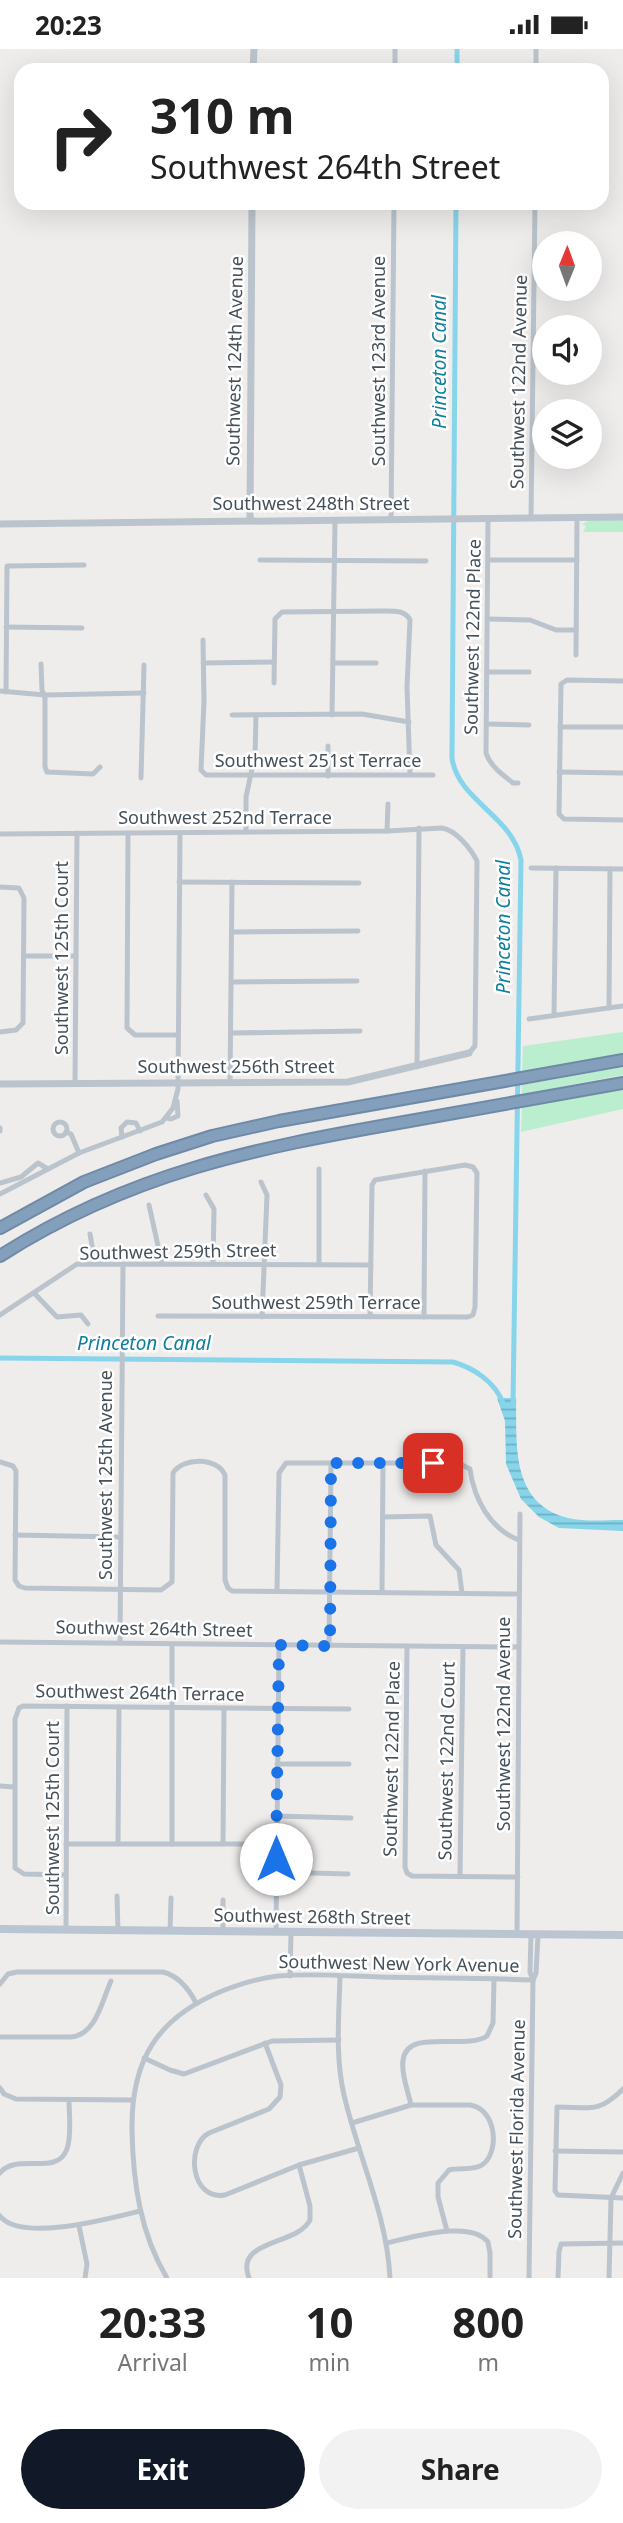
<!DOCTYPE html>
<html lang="en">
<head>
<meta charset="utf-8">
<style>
  :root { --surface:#fff; --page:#f2f2f2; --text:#222; --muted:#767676; --accent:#111827 }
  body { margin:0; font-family:"Noto Sans",sans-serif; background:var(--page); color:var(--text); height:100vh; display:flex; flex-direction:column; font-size:26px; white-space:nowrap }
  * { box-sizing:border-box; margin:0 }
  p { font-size:23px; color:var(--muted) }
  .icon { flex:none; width:38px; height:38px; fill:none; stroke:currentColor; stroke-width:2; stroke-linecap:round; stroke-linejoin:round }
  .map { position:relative; height:2229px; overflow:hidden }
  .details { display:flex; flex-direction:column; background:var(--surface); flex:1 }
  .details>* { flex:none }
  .banner { position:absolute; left:14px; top:14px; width:595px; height:147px; border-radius:21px; box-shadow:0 7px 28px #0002; background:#fff; color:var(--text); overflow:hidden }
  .needle { width:46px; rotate:1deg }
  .controls { position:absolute; left:532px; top:182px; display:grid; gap:14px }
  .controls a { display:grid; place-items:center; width:70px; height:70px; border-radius:50%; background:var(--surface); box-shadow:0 7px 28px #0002; font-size:35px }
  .pin { position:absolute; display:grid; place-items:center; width:60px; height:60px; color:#fff; margin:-30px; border-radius:14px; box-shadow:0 4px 10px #0006 }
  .me { position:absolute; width:77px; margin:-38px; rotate:0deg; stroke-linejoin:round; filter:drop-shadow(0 0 5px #0008) }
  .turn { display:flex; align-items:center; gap:24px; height:147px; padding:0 21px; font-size:32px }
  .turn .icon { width:91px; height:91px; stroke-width:2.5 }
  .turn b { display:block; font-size:49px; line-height:60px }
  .eta { display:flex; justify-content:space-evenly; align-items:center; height:119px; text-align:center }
  .eta b { font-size:42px; font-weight:700; line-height:49px }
  .action { display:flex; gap:14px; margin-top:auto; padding:14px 21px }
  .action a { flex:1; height:80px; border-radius:42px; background:var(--accent); color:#fff; font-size:28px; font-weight:700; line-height:80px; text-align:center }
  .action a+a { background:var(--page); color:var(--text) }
  .status { display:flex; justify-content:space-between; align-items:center; height:49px; padding:0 35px; background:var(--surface); direction:ltr }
  .status svg { height:19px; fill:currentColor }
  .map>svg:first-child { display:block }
</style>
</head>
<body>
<div class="status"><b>20:23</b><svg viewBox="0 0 49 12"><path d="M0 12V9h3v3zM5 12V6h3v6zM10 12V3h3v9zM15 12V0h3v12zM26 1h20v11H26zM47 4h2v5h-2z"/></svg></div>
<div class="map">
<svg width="623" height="2229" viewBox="0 0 623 2229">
  <defs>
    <pattern id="water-rules" width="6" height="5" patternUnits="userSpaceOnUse" patternTransform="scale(1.75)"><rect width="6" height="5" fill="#87d5ea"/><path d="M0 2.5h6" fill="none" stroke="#70afc1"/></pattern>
  </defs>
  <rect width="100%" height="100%" fill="#efecec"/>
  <g fill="#baeece">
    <polygon points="590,471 623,471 623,483 583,483 586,477 582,475"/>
    <polygon points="623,983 623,1005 522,1024 523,997"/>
    <polygon points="623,1018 623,1026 522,1045 522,1036"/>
    <polygon points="623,1038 623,1060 521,1083 522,1057"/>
  </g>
  <path fill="url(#water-rules)" d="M497 1349H516C517 1395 510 1454 568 1469 585 1473 605 1471 623 1471V1482L559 1479 539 1468 521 1450 506 1415 505 1372Z"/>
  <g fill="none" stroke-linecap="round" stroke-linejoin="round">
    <g stroke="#87d5ea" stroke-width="5">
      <polyline points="457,21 457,0"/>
      <path d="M456 154 452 709C458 752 513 767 521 811L513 1354"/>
      <path d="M0 1309 453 1313C474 1319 495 1333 503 1354"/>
    </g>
    <defs>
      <g id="motorway">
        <polyline points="0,1179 84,1133 156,1105 212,1087 279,1072 623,1011"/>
        <path d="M0 1207C130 1124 255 1099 404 1073 477 1060 550 1047 623 1034"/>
      </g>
    </defs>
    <use href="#motorway" stroke="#6f8aa7" stroke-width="14"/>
    <g stroke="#bbc4cc" stroke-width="5">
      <polyline points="395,21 395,0"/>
      <polyline points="536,21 536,0"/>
      <path d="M488 470 486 704C490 717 503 726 513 734H518"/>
      <polyline points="531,470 535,154"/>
      <polyline points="391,471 394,154"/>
      <polyline points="260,511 426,512"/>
      <polyline points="489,511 577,511"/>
      <polyline points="488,570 530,571 556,581 576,581"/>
      <polyline points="6,578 82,579"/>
      <polyline points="203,591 204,652 201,721 206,726 433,726"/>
      <polyline points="576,606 577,469"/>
      <polyline points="203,614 274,613"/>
      <polyline points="334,614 376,614"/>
      <polyline points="41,615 42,641 45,649 45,718 47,723 93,725 100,718"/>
      <polyline points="487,623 529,623"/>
      <polyline points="623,632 567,631 561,635 559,765 564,770 623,771"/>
      <path d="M274 634 275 570 282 563 383 562C394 562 405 561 410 571L407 638 410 726"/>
      <polyline points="0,642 45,646 144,644"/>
      <polyline points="6,643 7,517 84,516"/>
      <polyline points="232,666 362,665 409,673"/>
      <polyline points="332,666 335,472"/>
      <polyline points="487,675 529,676"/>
      <polyline points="560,678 623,678"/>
      <polyline points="559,723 623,724"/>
      <polyline points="328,727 328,697"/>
      <polyline points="141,729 144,616"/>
      <polyline points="387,782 388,755"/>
      <polyline points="246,783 246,748 255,706 256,667"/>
      <polyline points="128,784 127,979 135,986 178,986"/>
      <path d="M0 785 387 782 442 779C456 781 471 800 477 812L475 997 469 1004"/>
      <polyline points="531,819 623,820"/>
      <polyline points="179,833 359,834"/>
      <polyline points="0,838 19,839 24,849 23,974 16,981 0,983"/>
      <polyline points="232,883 358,882"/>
      <polyline points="24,907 76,907"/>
      <polyline points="232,933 357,932"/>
      <polyline points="609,959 610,820"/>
      <polyline points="554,966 556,819"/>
      <polyline points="529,970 623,957"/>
      <polyline points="232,984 360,982"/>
      <polyline points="417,1018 419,779"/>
      <polyline points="230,1034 232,833"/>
      <polyline points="75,1035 77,784"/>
      <polyline points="167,1069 171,1070 178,1067 177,1052"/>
      <circle cx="60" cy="1080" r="7"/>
      <polyline points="0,1079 0,1082"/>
      <polyline points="66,1083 71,1085 79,1104"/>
      <polyline points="122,1088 121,1079 127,1073 136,1074 140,1082"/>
      <polyline points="319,1120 319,1215"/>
      <polyline points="261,1133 267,1146 262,1268"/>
      <polyline points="0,1134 21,1128 38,1114 48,1120"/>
      <polyline points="0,1145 79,1104 162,1073 173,1059 178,1040 180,784"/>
      <polyline points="206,1146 214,1160 213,1215"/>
      <polyline points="149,1156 162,1215"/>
      <polyline points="90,1185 95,1215"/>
      <polyline points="34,1244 57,1268 81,1266 88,1275"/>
      <polyline points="0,1266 77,1215 371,1216"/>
      <path d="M158 1267C261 1268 364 1268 468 1268L473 1266 475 1258 477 1124 473 1118 465 1116 375 1131 372 1136 370 1268"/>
      <polyline points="424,1268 425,1122"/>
      <path d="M0 1413 13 1417 16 1422 15 1531 19 1537 25 1539 161 1541 172 1533 173 1424C183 1408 217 1408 225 1426V1531L228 1539 232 1542 519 1545"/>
      <polyline points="383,1468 430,1467 436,1496 459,1521 462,1544"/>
      <polyline points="15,1486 119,1488"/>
      <path d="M277 1542 279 1424 286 1414H458L470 1420C474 1450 490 1480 519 1491"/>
      <polyline points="382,1543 383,1414"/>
      <polyline points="0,1593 518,1598"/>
      <polyline points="120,1594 123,1215"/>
      <polyline points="172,1595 172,1795"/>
      <polyline points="329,1597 331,1414"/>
      <polyline points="407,1597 405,1818 407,1824 412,1827 518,1828"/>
      <polyline points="277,1715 349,1715"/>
      <polyline points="0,1737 14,1738"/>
      <polyline points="277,1767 351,1769"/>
      <polyline points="66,1795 277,1795"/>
      <polyline points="118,1795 119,1658"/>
      <polyline points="223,1795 224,1659"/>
      <polyline points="276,1823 348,1825"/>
      <polyline points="66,1826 24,1825 15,1819 15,1670 19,1659 23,1657 349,1660"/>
      <polyline points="460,1827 463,1598"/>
      <polyline points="117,1847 118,1882"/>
      <polyline points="66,1881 67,1657"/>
      <polyline points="170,1883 171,1849"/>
      <polyline points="223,1883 223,1851"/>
      <polyline points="276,1883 279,1596"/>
      <polyline points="517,1886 520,1465"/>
      <polyline points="531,1886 530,1923 533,1931"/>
      <polyline points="290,1927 291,1884"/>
      <path d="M340 1927C339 1967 335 2007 344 2046 358 2107 387 2166 390 2229"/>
      <path d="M0 1935 8 1925 17 1923H163C178 1927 189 1940 196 1954"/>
      <path d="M0 1988H71C96 1986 102 1952 111 1932"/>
      <path d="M265 1994 281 2036 280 2048 269 2060 209 2084C185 2097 191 2152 225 2146L299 2116 359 2099"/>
      <polyline points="144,2009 170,2021 184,2025 272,1992 339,1991"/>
      <polyline points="0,2039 4,2045 16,2050 132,2051"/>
      <path d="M623 2040C598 2065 590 2058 557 2058L555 2142 558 2146 623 2149"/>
      <path d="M411 2056C408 2042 401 2025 403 2012 406 1978 465 2002 487 1987L493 1974 494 1930"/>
      <path d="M352 2074 411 2056H470C497 2060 500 2104 482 2116 473 2122 459 2118 449 2121L438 2134V2148L447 2182"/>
      <polyline points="555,2102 623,2103"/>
      <path d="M0 2124C17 2103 57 2128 67 2100 72 2086 69 2065 69 2051"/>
      <path d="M0 2167C21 2194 111 2169 140 2162"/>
      <polyline points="79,2177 87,2215 85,2229"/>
      <path d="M386 2194C411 2189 470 2170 488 2193L490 2204V2229"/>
      <path d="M167 2229C140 2184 133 2133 132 2081 131 2011 157 1969 222 1942 240 1935 259 1929 278 1927 312 1924 346 1927 379 1928 431 1929 482 1929 533 1931"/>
      <path d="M249 2229C234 2190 297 2197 310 2171V2157L299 2116"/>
      <polyline points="529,2229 533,1931 536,1924 538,1886"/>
      <polyline points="558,2229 559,2203 561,2195 623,2194"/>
      <polyline points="609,2229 611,2149 623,2124"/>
    </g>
    <g stroke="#bbc4cc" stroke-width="7">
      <polyline points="253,21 254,0"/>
      <polyline points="250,471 252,154"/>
      <polyline points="0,475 623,468"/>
      <polyline points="0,1035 348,1033 469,1004"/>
    </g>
    <polyline stroke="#bac5d1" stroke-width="8" points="0,1880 623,1886"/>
    <use href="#motorway" stroke="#849fbb" stroke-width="10"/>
  </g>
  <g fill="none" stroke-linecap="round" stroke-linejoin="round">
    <polyline stroke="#1a73e8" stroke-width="12" stroke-dasharray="0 21.6" points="276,1810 279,1596 330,1597 331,1414 433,1414"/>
  </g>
  <g text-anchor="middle" stroke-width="5" stroke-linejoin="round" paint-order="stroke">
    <g font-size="18" fill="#455059" stroke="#fff">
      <text transform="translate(235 312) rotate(-89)" y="6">Southwest 124th Avenue</text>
      <text transform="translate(379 312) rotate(-90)" y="6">Southwest 123rd Avenue</text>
      <text transform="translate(519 333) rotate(-89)" y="6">Southwest 122nd Avenue</text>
      <text x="311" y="461">Southwest 248th Street</text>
      <text transform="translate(473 588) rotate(-89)" y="6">Southwest 122nd Place</text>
      <text x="318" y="718">Southwest 251st Terrace</text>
      <text x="225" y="775">Southwest 252nd Terrace</text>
      <text transform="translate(62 909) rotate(-90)" y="6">Southwest 125th Court</text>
      <text x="236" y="1024">Southwest 256th Street</text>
      <text transform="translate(178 1203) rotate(-1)" y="6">Southwest 259th Street</text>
      <text x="316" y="1260">Southwest 259th Terrace</text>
      <text transform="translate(106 1426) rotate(-90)" y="6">Southwest 125th Avenue</text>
      <text transform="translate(154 1580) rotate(1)" y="6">Southwest 264th Street</text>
      <text transform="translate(140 1644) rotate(1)" y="6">Southwest 264th Terrace</text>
      <text transform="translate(504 1675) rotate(-90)" y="6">Southwest 122nd Avenue</text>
      <text transform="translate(392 1710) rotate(-89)" y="6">Southwest 122nd Place</text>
      <text transform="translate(447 1712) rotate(-89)" y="6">Southwest 122nd Court</text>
      <text transform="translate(53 1769) rotate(-90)" y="6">Southwest 125th Court</text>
      <text transform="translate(312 1868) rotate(1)" y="6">Southwest 268th Street</text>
      <text transform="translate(399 1915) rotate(1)" y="6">Southwest New York Avenue</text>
      <text transform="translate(517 2080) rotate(-89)" y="6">Southwest Florida Avenue</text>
    </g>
    <g font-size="19" font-style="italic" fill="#0d7e9d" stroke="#fff">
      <text transform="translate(439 313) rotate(-90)" y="7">Princeton Canal</text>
      <text transform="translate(503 878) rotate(-90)" y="7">Princeton Canal</text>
      <text x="144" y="1301">Princeton Canal</text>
    </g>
  </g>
</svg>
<div class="controls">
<a><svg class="needle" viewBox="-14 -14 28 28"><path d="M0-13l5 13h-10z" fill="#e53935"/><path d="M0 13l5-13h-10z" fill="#767676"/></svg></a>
<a><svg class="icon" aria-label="sound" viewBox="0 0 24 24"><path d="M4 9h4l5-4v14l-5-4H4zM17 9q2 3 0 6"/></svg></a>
<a><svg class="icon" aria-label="layers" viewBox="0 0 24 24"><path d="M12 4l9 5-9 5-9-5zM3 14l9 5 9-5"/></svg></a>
</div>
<div class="pin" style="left:433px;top:1414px;background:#d93025"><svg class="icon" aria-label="arrive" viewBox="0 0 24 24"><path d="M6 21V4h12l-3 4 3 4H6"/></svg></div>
<svg class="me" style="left:276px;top:1810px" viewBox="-20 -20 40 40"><circle r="19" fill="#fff"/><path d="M0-13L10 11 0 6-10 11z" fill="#1a73e8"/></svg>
<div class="banner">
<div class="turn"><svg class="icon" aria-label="right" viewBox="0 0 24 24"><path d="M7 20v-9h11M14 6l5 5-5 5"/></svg><div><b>310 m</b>Southwest 264th Street</div></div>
</div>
</div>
<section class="details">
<div class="eta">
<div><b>20:33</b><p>Arrival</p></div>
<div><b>10</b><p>min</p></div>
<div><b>800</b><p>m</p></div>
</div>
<div class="action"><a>Exit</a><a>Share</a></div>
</section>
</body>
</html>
